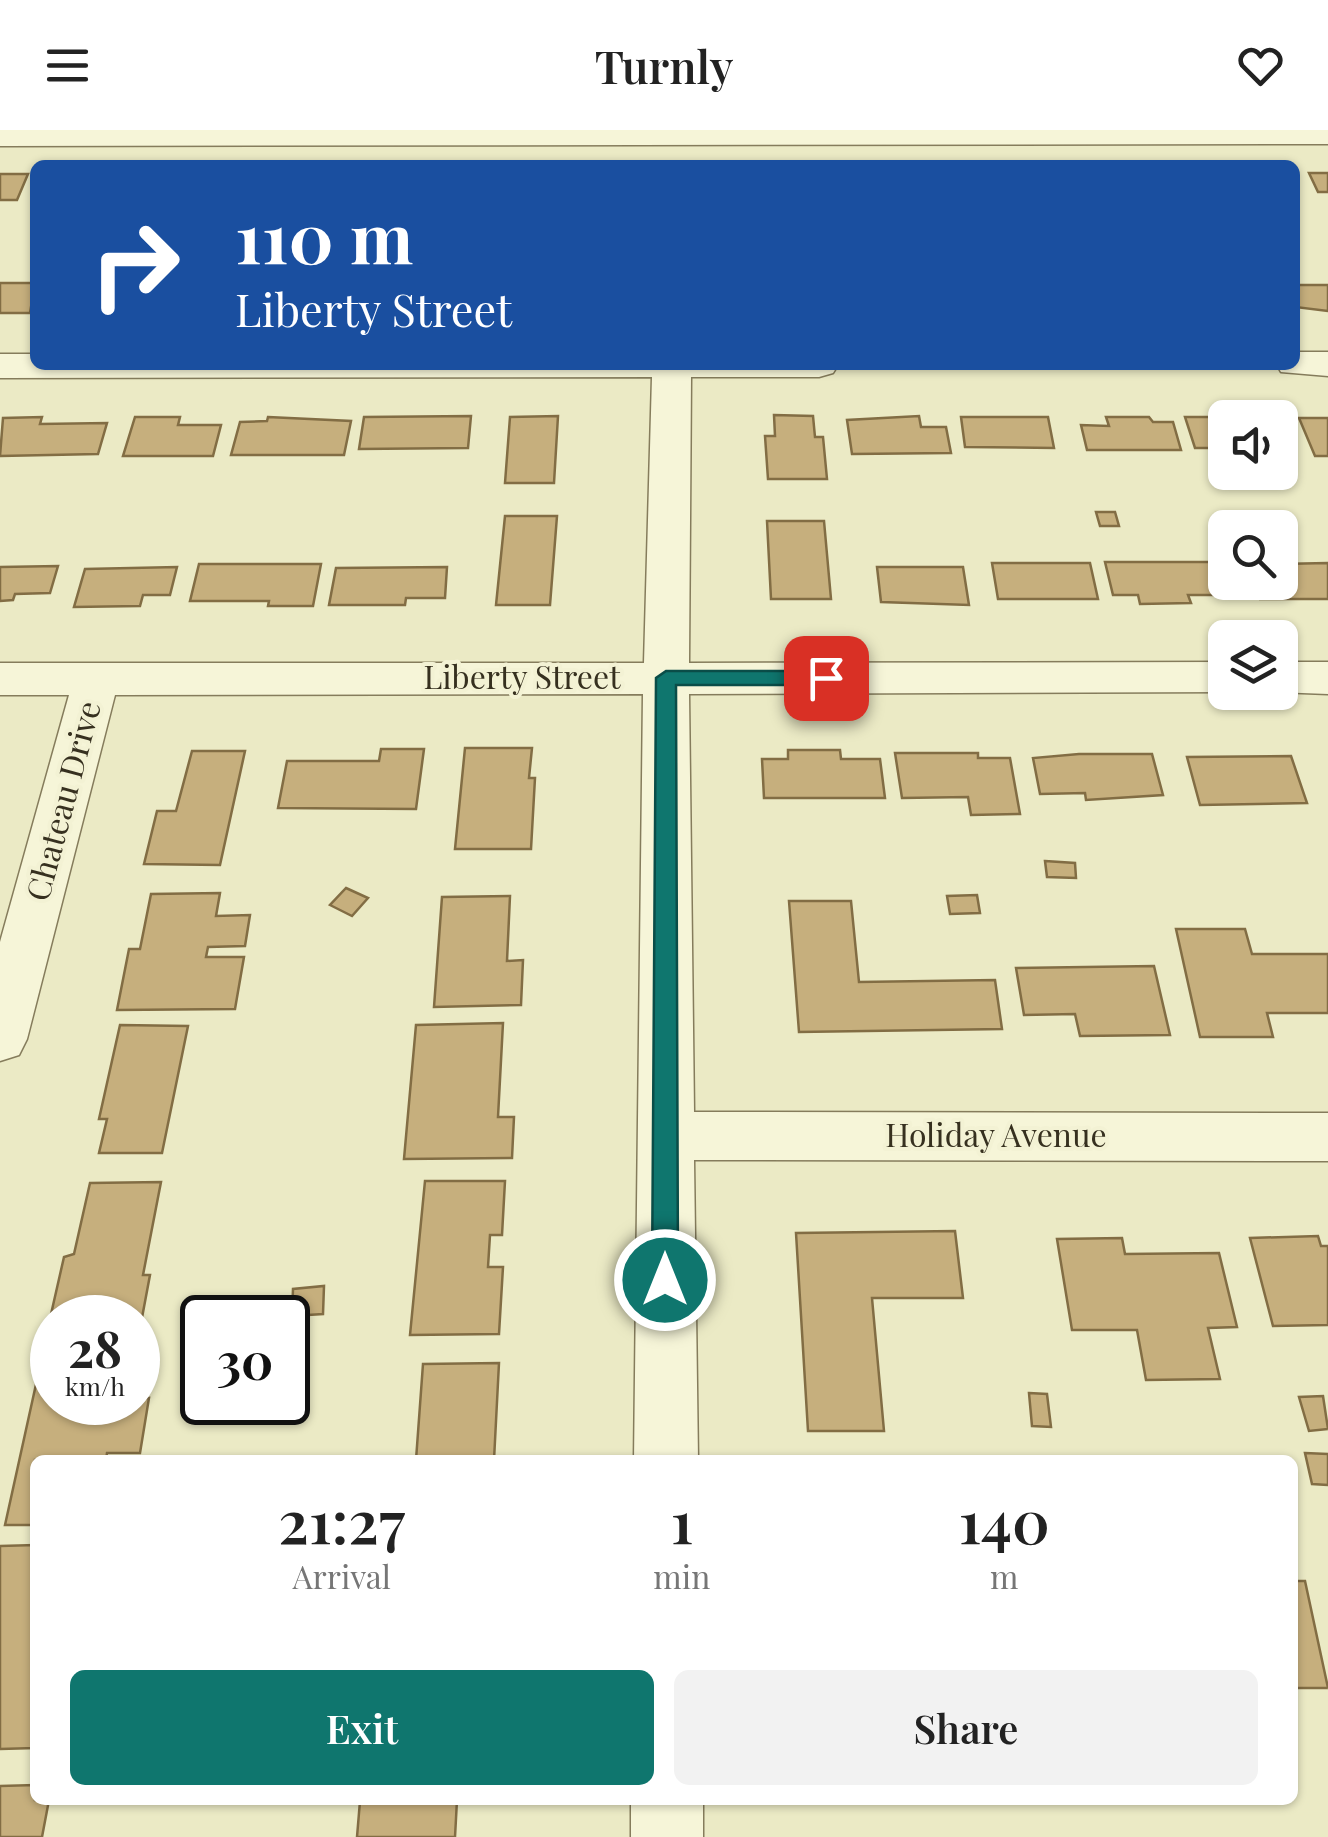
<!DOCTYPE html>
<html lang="en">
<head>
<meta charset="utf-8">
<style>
  :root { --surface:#fff; --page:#f2f2f2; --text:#222; --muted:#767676; --accent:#0f766e }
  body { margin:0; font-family:"Playfair Display",serif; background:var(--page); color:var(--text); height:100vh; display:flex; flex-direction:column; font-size:38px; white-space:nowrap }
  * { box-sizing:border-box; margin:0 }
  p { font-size:32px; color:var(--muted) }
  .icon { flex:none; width:55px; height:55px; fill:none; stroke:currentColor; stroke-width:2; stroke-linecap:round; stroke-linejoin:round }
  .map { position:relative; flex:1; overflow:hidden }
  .side { position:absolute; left:30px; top:1325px; width:1268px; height:350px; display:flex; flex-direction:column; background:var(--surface); border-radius:15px; box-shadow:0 2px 8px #0004 }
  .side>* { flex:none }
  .guide { position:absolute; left:30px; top:30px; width:1270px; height:210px; border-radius:15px; box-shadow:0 2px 8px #0004; background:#1a4fa0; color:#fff; overflow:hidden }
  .buttons { position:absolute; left:1208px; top:270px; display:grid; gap:20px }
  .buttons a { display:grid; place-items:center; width:90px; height:90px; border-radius:15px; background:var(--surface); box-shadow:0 2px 8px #0004; font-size:50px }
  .speed { position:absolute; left:30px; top:1165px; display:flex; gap:20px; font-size:50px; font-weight:700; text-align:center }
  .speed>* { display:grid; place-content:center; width:130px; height:130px; border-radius:50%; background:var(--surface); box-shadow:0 2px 8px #0004; line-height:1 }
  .speed small { font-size:25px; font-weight:400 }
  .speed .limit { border:5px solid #111; border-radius:15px; background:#fff; color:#111 }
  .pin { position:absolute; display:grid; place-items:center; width:85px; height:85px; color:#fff; margin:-42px; border-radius:20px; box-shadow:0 5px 15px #0006 }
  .me { position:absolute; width:110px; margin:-55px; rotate:0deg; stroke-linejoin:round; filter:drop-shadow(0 0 8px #0008) }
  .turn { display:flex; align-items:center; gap:35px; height:210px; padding:0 40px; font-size:45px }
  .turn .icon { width:130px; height:130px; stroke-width:2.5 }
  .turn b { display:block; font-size:70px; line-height:85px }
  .eta { display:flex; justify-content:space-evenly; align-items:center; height:170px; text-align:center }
  .eta b { font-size:60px; font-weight:600; line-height:70px }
  .button { display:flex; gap:20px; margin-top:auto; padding:20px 40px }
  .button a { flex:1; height:115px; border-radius:15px; background:var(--accent); color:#fff; font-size:40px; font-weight:600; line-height:115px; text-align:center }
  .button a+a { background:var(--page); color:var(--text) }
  header { display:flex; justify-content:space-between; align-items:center; height:130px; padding:0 40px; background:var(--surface); font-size:45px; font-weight:600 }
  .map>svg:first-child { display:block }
</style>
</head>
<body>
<header><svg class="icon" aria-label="menu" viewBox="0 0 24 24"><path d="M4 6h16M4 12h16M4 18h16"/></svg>Turnly<svg class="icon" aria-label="heart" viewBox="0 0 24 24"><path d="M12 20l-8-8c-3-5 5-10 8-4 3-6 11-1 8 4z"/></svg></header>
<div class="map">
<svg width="1328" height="1707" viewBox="0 0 1328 1707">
  <rect width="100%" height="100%" fill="#ebeac5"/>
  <g fill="#c6af7d" stroke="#826d44" stroke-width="2.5">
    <polygon points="1309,43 1328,43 1328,62 1318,62"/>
    <polygon points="0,44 28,44 17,70 0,70"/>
    <polygon points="0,153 35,153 30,183 0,183"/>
    <polygon points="1295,155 1328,155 1328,181 1295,177"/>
    <polygon points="774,285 813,286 815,307 823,307 827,349 768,349 765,306 775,306"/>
    <polygon points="471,286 468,318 359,319 364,287"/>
    <polygon points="558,286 554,353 505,353 510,287"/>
    <polygon points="919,286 921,297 946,297 951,323 852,324 847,290"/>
    <polygon points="42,287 40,294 107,293 98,324 0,326 3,288"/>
    <polygon points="135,287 180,287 178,295 221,295 213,326 123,326"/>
    <polygon points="268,287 351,291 344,325 231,325 240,292 267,291"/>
    <polygon points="961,287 1048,287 1054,318 965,317"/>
    <polygon points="1106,287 1149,287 1153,292 1173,292 1181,320 1087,320 1081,295 1109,296"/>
    <polygon points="1185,287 1284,287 1295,317 1280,318 1280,288 1225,288 1225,318 1195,318"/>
    <polygon points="1299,288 1328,288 1328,326 1315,326"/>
    <polygon points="1096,382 1115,382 1119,396 1100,396"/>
    <polygon points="505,386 557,386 550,475 496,475"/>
    <polygon points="767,391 824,391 831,469 771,469"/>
    <polygon points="1105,432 1217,432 1226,465 1188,465 1191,473 1140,474 1138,465 1113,465"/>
    <polygon points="992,433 1090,433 1098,469 998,469"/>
    <polygon points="1328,433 1328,469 1260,469 1255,452 1280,452 1280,434"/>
    <polygon points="199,434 321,434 313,476 268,476 269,471 190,471"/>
    <polygon points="58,436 50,463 15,464 13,470 0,471 0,437"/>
    <polygon points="177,437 170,465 143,465 140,476 74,477 85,439"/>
    <polygon points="447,437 445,468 406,468 405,475 329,475 336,438"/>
    <polygon points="877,437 963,437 969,475 881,472"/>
    <polygon points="465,618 532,618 529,648 535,648 531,719 455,719"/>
    <polygon points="381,619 424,619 416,679 278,678 287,631 379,631"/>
    <polygon points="788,620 840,620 841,629 880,629 885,668 764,668 762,629 788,629"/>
    <polygon points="192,621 245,621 220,735 144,734 157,681 176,681"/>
    <polygon points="895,623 978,623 978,628 1010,628 1020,684 971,685 968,667 902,668"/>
    <polygon points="1079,624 1152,624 1163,665 1086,670 1085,663 1040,664 1033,628"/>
    <polygon points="1291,626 1307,673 1200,675 1187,627"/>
    <polygon points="1045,731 1075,733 1076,748 1047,747"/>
    <polygon points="346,758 368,768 352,786 330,775"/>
    <polygon points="220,763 216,786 250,785 245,816 208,817 206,827 244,827 235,879 117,880 129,819 140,819 151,764"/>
    <polygon points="977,765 980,783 950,784 947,766"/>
    <polygon points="510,766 507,831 523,830 521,875 434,877 442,767"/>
    <polygon points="789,771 851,771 859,852 995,850 1002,899 799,902"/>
    <polygon points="1176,799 1245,799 1252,824 1328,824 1328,883 1267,883 1273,907 1200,907"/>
    <polygon points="1154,836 1170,905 1080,906 1075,884 1024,885 1016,838"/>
    <polygon points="503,893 498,987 514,987 512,1028 404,1029 416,895"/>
    <polygon points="120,895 188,896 162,1023 99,1023 107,989 99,989"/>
    <polygon points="425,1051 505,1051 502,1105 490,1105 488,1137 503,1137 499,1204 410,1205"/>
    <polygon points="161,1052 143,1145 150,1145 141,1193 138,1188 52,1188 49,1193 64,1127 74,1124 90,1053"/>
    <polygon points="955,1101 963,1168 872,1168 884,1301 808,1301 796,1103"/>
    <polygon points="1318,1106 1321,1116 1328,1116 1328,1195 1273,1196 1250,1108"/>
    <polygon points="1122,1108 1125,1124 1219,1123 1237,1197 1208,1198 1220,1249 1146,1250 1137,1200 1072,1200 1057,1109"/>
    <polygon points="324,1156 323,1184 292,1186 293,1159"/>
    <polygon points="44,1218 52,1218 52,1272 138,1272 138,1269 149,1268 140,1323 107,1323 106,1330 35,1330 35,1395 5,1395"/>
    <polygon points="499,1233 494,1330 416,1330 423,1234"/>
    <polygon points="1029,1263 1047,1264 1051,1297 1032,1296"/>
    <polygon points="1323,1266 1328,1299 1309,1301 1299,1267"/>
    <polygon points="1305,1323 1328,1324 1328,1355 1312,1354"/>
    <polygon points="35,1415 35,1618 0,1619 0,1416"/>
    <polygon points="1292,1451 1305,1451 1328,1558 1292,1558"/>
    <polygon points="35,1655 35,1670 49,1670 42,1707 0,1707 0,1656"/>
    <polygon points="457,1670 455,1707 357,1707 360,1671"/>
  </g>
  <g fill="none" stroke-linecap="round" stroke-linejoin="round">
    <defs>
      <g id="minor">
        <polygon points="0,0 1328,0 1328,14 0,16"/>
        <polygon points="1295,222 1328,222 1328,246 1281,242 1277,235 1295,235"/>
        <polygon points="0,224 35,224 35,235 838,235 833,243 819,247 691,247 689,533 1225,532 1225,562 1229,562 689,564 694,982 1328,983 1328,1031 694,1030 698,1330 634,1330 643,564 115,565 27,909 19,925 0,931 0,812 69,565 0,565 0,533 644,533 652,247 0,248"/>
        <polygon points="1280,532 1328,532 1328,564 1276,562 1280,562"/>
        <rect x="631" y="1670" width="72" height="37"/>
      </g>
    </defs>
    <use href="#minor" stroke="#857c5c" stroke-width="3"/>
    <use href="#minor" fill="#f6f5d8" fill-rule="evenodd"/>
  </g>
  <polygon fill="#0f766e" stroke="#0a4d48" stroke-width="2.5" points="666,541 826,541 836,548 826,555 676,555 678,1150 674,1158 665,1162 656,1158 652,1150 656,548"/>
  <g text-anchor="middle" stroke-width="8" stroke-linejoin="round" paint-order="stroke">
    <g font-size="32" fill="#36301f" stroke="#f3f2d4">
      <text x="522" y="559">Liberty Street</text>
      <text transform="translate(64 671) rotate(-75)" y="11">Chateau Drive</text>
      <text x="996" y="1017">Holiday Avenue</text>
    </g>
  </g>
</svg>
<div class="buttons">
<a><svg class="icon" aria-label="sound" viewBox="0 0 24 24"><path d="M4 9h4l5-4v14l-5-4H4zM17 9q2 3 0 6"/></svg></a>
<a><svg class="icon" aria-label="search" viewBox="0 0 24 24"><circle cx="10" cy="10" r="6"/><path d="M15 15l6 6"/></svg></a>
<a><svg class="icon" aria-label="layers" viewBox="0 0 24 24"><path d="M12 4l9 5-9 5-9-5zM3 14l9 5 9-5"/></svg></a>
</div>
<div class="speed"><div>28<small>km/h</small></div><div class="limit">30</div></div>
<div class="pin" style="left:826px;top:548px;background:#d93025"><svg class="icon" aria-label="arrive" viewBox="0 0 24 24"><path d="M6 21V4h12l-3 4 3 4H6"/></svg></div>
<svg class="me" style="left:665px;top:1150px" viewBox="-20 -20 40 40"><circle r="17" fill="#0f766e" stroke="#fff" stroke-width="3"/><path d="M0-11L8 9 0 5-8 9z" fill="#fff"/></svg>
<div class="guide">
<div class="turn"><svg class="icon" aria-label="right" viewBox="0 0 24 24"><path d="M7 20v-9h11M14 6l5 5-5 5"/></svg><div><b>110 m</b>Liberty Street</div></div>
</div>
<section class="side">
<div class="eta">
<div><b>21:27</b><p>Arrival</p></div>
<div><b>1</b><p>min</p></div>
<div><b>140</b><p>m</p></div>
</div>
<div class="button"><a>Exit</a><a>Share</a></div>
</section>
</div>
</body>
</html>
